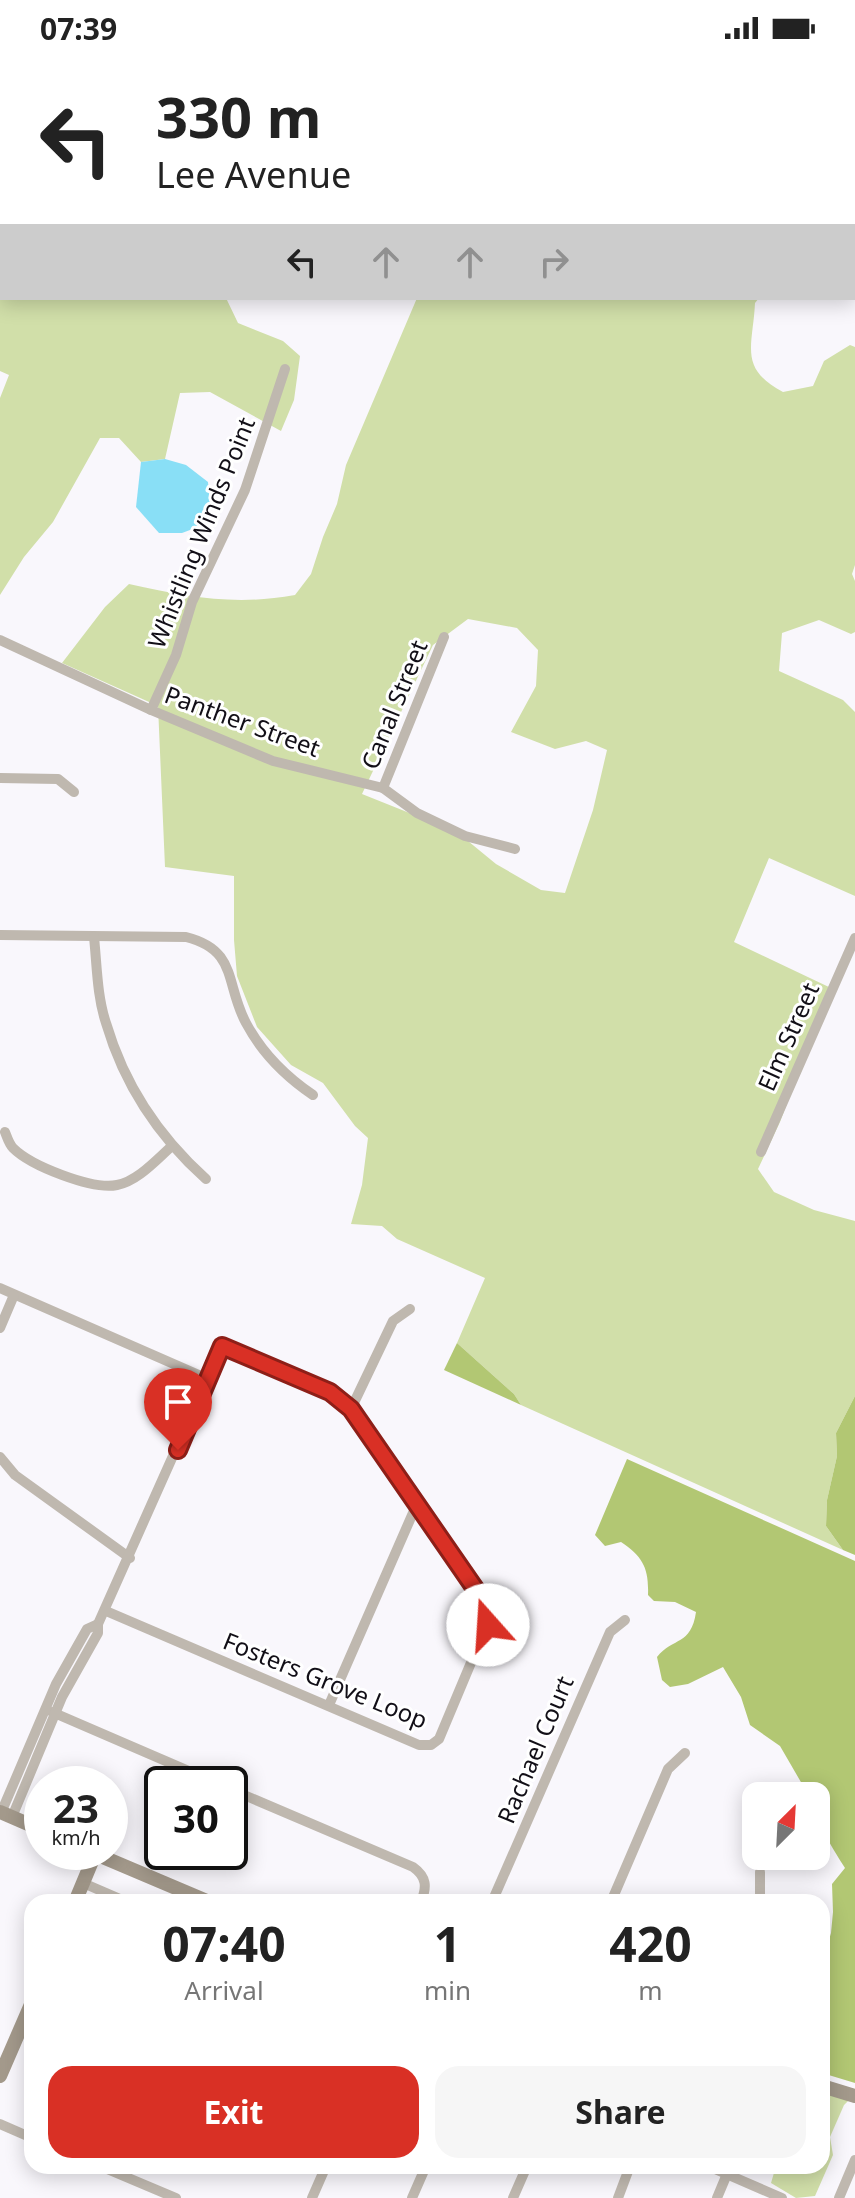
<!DOCTYPE html>
<html lang="en">
<head>
<meta charset="utf-8">
<style>
  :root { --surface:#fff; --page:#f6f6f6; --text:#222; --muted:#767676; --accent:#d93025 }
  body { margin:0; font-family:"Noto Sans",sans-serif; background:var(--page); color:var(--text); height:100vh; display:flex; flex-direction:column; font-size:30px; white-space:nowrap }
  * { box-sizing:border-box; margin:0 }
  p { font-size:26px; color:var(--muted) }
  .icon { flex:none; width:44px; height:44px; fill:none; stroke:currentColor; stroke-width:2; stroke-linecap:round; stroke-linejoin:round }
  .map { position:relative; flex:1; overflow:hidden }
  .sheet { position:absolute; left:24px; top:1838px; width:806px; height:280px; display:flex; flex-direction:column; background:var(--surface); border-radius:24px; box-shadow:0 4px 20px #0003 }
  .sheet>* { flex:none }
  .top-card { position:absolute; left:0px; top:0px; width:856px; height:244px; box-shadow:0 4px 20px #0003; background:#fff; color:var(--text); overflow:hidden }
  .needle { width:52px; rotate:24deg }
  .fabs { position:absolute; left:742px; top:1726px; display:grid; gap:16px }
  .fabs a { display:grid; place-items:center; width:88px; height:88px; border-radius:16px; background:var(--surface); box-shadow:0 4px 20px #0003; font-size:40px }
  .speed { position:absolute; left:24px; top:1710px; display:flex; gap:16px; font-size:40px; font-weight:700; text-align:center }
  .speed>* { display:grid; place-content:center; width:104px; height:104px; border-radius:50%; background:var(--surface); box-shadow:0 4px 20px #0003; line-height:1 }
  .speed small { font-size:20px; font-weight:400 }
  .speed .limit { border:4px solid #111; border-radius:12px; background:#fff; color:#111 }
  .pin { position:absolute; display:grid; place-items:center; width:68px; height:68px; color:#fff; margin:-82px -34px; border-radius:50% 50% 50% 0; rotate:-45deg; box-shadow:0 0 8px #0007 }
  .pin .icon { rotate:45deg }
  .me { position:absolute; width:88px; margin:-44px; rotate:341deg; stroke-linejoin:round; filter:drop-shadow(0 0 6px #0008) }
  .turn { display:flex; align-items:center; gap:28px; height:168px; padding:0 24px; font-size:36px }
  .turn .icon { width:104px; height:104px; stroke-width:2.5 }
  .turn b { display:block; font-size:56px; line-height:68px }
  .lanes { display:flex; align-items:center; height:76px; padding:0 24px; background:#0003; justify-content:center; gap:40px; direction:ltr }
  .lanes .off { opacity:.35 }
  .eta { display:flex; justify-content:space-evenly; align-items:center; height:136px; text-align:center }
  .eta b { font-size:48px; font-weight:700; line-height:56px }
  .button { display:flex; gap:16px; margin-top:auto; padding:16px 24px }
  .button a { flex:1; height:92px; border-radius:24px; background:var(--accent); color:#fff; font-size:32px; font-weight:700; line-height:92px; text-align:center }
  .button a+a { background:var(--page); color:var(--text) }
  .status { display:flex; justify-content:space-between; align-items:center; height:56px; padding:0 40px; background:var(--surface); direction:ltr }
  .status svg { height:22px; fill:currentColor }
  .map>svg:first-child { display:block }
</style>
</head>
<body>
<div class="status"><b>07:39</b><svg viewBox="0 0 49 12"><path d="M0 12V9h3v3zM5 12V6h3v6zM10 12V3h3v9zM15 12V0h3v12zM26 1h20v11H26zM47 4h2v5h-2z"/></svg></div>
<div class="map">
<svg width="855" height="2142" viewBox="0 0 855 2142">
  <rect width="100%" height="100%" fill="#f9f7fc"/>
  <g fill="#d1dfa9" fill-rule="evenodd">
    <polygon points="688,0 855,0 855,172 854,2 687,2"/>
    <polygon points="0,52 2,242 226,242 238,267 283,285 300,300 294,344 281,375 210,336 180,337 165,403 141,406 119,382 100,382 53,466 24,501 0,539 0,342 9,319 0,315"/>
    <path d="M417 242H759L755 247C753 290 738 312 783 336L813 330 824 305 850 289 855 291V509L852 518 855 525V576L851 578 819 564 782 577 779 615 843 644 855 656V840L769 802 734 886 831 932 780 1066 758 1113 774 1136 814 1154 855 1165V1340L836 1377 837 1400 827 1444 826 1470 843 1494 521 1349 514 1338 457 1287 485 1222 397 1183 382 1170 351 1168 362 1129 368 1082 355 1070 323 1027 291 1009 257 971 237 920 234 884V820L165 811 158 650 62 607 105 551 129 528C188 541 235 550 295 539L311 518 323 481 337 448 346 409ZM468 563 517 572 538 594 536 630 511 676 555 693 586 685 607 694 593 754 565 837 541 834 496 808 457 776 362 738 433 589Z"/>
    <polygon points="822,2035 849,2044 844,2049 830,2081 833,2099 815,2140 796,2142 771,2127 776,2110 822,2110"/>
  </g>
  <g fill="#b2c773">
    <polygon points="457,1287 514,1338 521,1349 444,1314"/>
    <polygon points="855,1340 855,1499 843,1494 826,1470 827,1444 837,1400 836,1377"/>
    <path d="M627 1403 855 1505V2027L822 2017V1908L831 1877 833 1856 832 1828 845 1812C830 1788 816 1768 816 1740H809L780 1690 750 1669 741 1641 723 1611 688 1628 670 1631 662 1624 657 1601C673 1581 691 1590 696 1556L675 1546 654 1545 648 1539C649 1512 643 1501 621 1486L605 1490 595 1479Z"/>
  </g>
  <polygon fill="#89dff6" points="165,403 186,409 208,426 210,448 198,471 182,477 159,477 136,451 141,406"/>
  <g fill="none" stroke-linecap="round" stroke-linejoin="round">
    <g stroke="#bfb8af" stroke-width="10">
      <polyline points="0,584 151,654 273,705 383,732 417,757 465,780 515,793"/>
      <polyline points="151,654 176,599 192,546 245,434 285,313"/>
      <polyline points="0,722 58,723 74,736"/>
      <polyline points="383,732 444,581"/>
      <path d="M0 879 186 881C238 894 225 928 246 967 262 997 285 1020 313 1039"/>
      <path d="M94 881C97 910 97 940 106 967 124 1028 159 1081 206 1123"/>
      <path d="M5 1076C7 1081 9 1088 13 1092 31 1110 92 1134 117 1129 138 1125 157 1103 172 1090"/>
      <polyline points="761,1096 855,882"/>
      <polyline points="0,1232 208,1323"/>
      <polyline points="0,1272 14,1239"/>
      <polyline points="351,1353 393,1265 410,1253"/>
      <polyline points="0,1401 15,1419 130,1502"/>
      <polyline points="329,1649 416,1450"/>
      <polyline points="52,1656 219,1728"/>
      <path d="M230 1733 413 1811C427 1821 427 1831 421 1846"/>
      <polyline points="1,1757 56,1628 87,1573 98,1568"/>
      <polyline points="12,1761 62,1641 98,1577 98,1568 222,1290 330,1336 351,1353 485,1547 491,1559 439,1683 431,1689 419,1689 106,1555"/>
      <polyline points="83,1827 127,1846"/>
      <polyline points="492,1846 610,1576 625,1564"/>
      <polyline points="611,1846 668,1713 685,1697"/>
      <polyline points="757,1846 760,1839 760,1816"/>
      <polyline points="0,2068 32,2082"/>
      <polyline points="100,2110 176,2142"/>
      <polyline points="708,2110 782,2142"/>
      <polyline points="312,2142 326,2110"/>
      <polyline points="412,2142 426,2110"/>
      <polyline points="513,2142 527,2110"/>
      <polyline points="618,2142 630,2110"/>
      <polyline points="717,2142 727,2118"/>
      <polyline points="839,2142 855,2104"/>
    </g>
    <g stroke="#a3998b" stroke-width="14">
      <polyline points="0,1756 42,1774"/>
      <polyline points="91,1796 209,1846"/>
      <polyline points="75,1846 95,1798"/>
      <polyline points="0,2020 32,1946"/>
      <polyline points="822,2030 855,2040"/>
    </g>
  </g>
  <g fill="none" stroke-linecap="round" stroke-linejoin="round">
    <defs>
      <polyline id="route" points="178,1394 222,1290 330,1336 351,1353 485,1547 491,1559 488,1569"/>
    </defs>
    <use href="#route" stroke="#8d1f18" stroke-width="20"/>
    <use href="#route" stroke="#d93025" stroke-width="14"/>
  </g>
  <g text-anchor="middle" stroke-width="6" stroke-linejoin="round" paint-order="stroke">
    <g font-size="24" fill="#120f17" stroke="#fff">
      <text transform="translate(202 477) rotate(-68)" y="8">Whistling Winds Point</text>
      <text transform="translate(395 649) rotate(-68)" y="8">Canal Street</text>
      <text transform="translate(242 666) rotate(20)" y="8">Panther Street</text>
      <text transform="translate(789 981) rotate(-66)" y="8">Elm Street</text>
      <text transform="translate(325 1625) rotate(22)" y="8">Fosters Grove Loop</text>
      <text transform="translate(536 1694) rotate(-67)" y="8">Rachael Court</text>
    </g>
  </g>
</svg>
<div class="fabs">
<a><svg class="needle" viewBox="-14 -14 28 28"><path d="M0-13l5 13h-10z" fill="#e53935"/><path d="M0 13l5-13h-10z" fill="#767676"/></svg></a>
</div>
<div class="speed"><div>23<small>km/h</small></div><div class="limit">30</div></div>
<div class="pin" style="left:178px;top:1394px;background:#d93025"><svg class="icon" aria-label="arrive" viewBox="0 0 24 24"><path d="M6 21V4h12l-3 4 3 4H6"/></svg></div>
<svg class="me" style="left:488px;top:1569px" viewBox="-20 -20 40 40"><circle r="19" fill="#fff"/><path d="M0-13L10 11 0 6-10 11z" fill="#d93025"/></svg>
<div class="top-card">
<div class="turn"><svg class="icon" aria-label="left" viewBox="0 0 24 24"><path d="M17 20v-9H6M10 6l-5 5 5 5"/></svg><div><b>330 m</b>Lee Avenue</div></div>
<div class="lanes"><svg class="icon" aria-label="left" viewBox="0 0 24 24"><path d="M17 20v-9H6M10 6l-5 5 5 5"/></svg><svg class="icon off" aria-label="ahead" viewBox="0 0 24 24"><path d="M12 20V5M6 11l6-6 6 6"/></svg><svg class="icon off" aria-label="ahead" viewBox="0 0 24 24"><path d="M12 20V5M6 11l6-6 6 6"/></svg><svg class="icon off" aria-label="right" viewBox="0 0 24 24"><path d="M7 20v-9h11M14 6l5 5-5 5"/></svg></div>
</div>
<section class="sheet">
<div class="eta">
<div><b>07:40</b><p>Arrival</p></div>
<div><b>1</b><p>min</p></div>
<div><b>420</b><p>m</p></div>
</div>
<div class="button"><a>Exit</a><a>Share</a></div>
</section>
</div>
</body>
</html>
